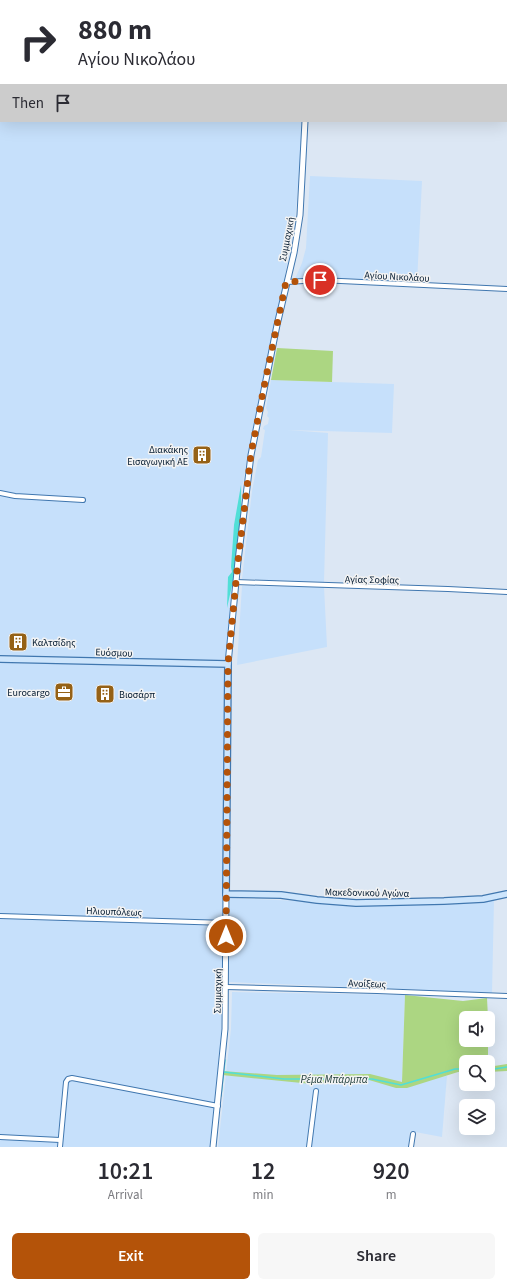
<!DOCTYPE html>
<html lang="en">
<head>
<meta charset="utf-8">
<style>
  :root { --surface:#fff; --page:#f7f7f7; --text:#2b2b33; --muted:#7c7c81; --accent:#b45309 }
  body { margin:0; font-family:"Source Sans 3",sans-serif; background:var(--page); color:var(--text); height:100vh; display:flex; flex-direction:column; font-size:15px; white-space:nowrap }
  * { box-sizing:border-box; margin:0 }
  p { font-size:13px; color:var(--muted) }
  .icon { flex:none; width:22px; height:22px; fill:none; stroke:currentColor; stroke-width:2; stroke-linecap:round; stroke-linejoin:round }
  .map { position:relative; height:1147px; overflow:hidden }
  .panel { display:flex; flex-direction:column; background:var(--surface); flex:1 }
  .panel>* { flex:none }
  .guide { position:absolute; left:0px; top:0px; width:507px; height:122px; box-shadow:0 4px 16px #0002; background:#fff; color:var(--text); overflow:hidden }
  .controls { position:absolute; left:459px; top:1011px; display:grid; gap:8px }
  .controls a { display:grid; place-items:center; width:36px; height:36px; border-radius:6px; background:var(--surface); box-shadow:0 4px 16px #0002; font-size:20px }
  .pin { position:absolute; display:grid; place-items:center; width:34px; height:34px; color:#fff; margin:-17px; border:2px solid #fff; border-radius:50%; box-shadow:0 1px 4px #0007 }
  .me { position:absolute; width:44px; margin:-22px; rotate:0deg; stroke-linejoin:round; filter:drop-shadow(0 0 3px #0008) }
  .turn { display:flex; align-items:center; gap:14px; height:84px; padding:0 12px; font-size:18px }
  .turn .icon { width:52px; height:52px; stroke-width:2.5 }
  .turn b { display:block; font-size:28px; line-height:34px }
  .then { display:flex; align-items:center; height:38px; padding:0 12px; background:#0003; gap:8px; font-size:15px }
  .eta { display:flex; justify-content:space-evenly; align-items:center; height:68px; text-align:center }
  .eta b { font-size:24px; font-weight:600; line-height:28px }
  .action { display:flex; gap:8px; margin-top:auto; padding:8px 12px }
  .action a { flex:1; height:46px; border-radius:6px; background:var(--accent); color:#fff; font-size:16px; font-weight:600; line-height:46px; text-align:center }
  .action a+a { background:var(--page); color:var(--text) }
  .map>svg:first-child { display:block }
</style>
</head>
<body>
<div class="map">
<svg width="507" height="1147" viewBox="0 0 507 1147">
  <rect width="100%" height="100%" fill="#dce7f4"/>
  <g fill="#c6e0fb">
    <polygon points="0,0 307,0 1,1 1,121 302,121 300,164 295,221 283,286 250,442 240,499 227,660 223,729 223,927 221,1042 211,1147 0,1147"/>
    <polygon points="317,0 453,0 317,1"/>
    <polygon points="310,176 422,181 417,283 315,278 295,279 302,263 306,248"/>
    <polygon points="271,380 394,384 392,433 288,430 328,433 324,582 242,579 252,491 258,460 261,457 265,430 263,429 264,426 268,424 269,418 267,416 268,412 266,408"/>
    <polygon points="242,586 324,587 327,647 237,665"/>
    <polygon points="230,898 390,905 494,900 492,993 229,982"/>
    <polygon points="232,992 405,995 402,1082 447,1076 442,1137 410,1131 408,1147 218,1147 231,1029"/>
  </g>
  <g fill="#acd682">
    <polygon points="277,348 333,351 332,382 271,380"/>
    <polygon points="405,995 463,1001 487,998 488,1018 466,1018 466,1040 488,1040 488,1062 466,1062 466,1072 458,1072 407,1088 396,1088 369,1080 312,1084 222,1075 222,1071 277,1075 370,1074 402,1082"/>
    <polygon points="507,1064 507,1071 488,1072 488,1067"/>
  </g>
  <polygon fill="#51dfd7" points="241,485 242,531 235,572 227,608 228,577 232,572 231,567 234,525"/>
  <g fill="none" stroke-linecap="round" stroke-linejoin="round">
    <g stroke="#51dfd7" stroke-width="1.5">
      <polyline points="488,1070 507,1067"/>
      <polyline points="224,1072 284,1079 372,1079 401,1085 455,1069 466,1069"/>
      <polyline points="221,1096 225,1060"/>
    </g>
    <defs>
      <g id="minor">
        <polyline points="506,17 507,17"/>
        <polyline points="287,282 320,280 507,289"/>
        <polyline points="0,493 15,496 83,500"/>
        <polyline points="236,582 448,589 507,592"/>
        <polyline points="0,916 227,923"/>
        <polyline points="226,987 377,991 507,996"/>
        <polyline points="0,1137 60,1140"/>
        <polyline points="60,1147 66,1082 68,1079 72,1078 218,1106"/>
        <polyline points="309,1147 316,1091"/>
        <polyline points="411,1147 413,1134"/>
      </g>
      <g id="tertiary">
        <polyline points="310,1 310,0"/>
        <polyline points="228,664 238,561 251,455 277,325 294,253 300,215 305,121"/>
        <polyline points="213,1147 225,1029 226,894"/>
      </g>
      <polyline id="secondary" points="0,659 228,664 226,894 281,895 317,900 356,903 444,901 483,899 507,894"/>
    </defs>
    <use href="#minor" stroke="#4077af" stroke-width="6"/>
    <use href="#tertiary" stroke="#4077af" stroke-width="7"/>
    <use href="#secondary" stroke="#4077af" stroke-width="8"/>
    <use href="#minor" stroke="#fff" stroke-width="4"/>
    <use href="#tertiary" stroke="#fff" stroke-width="5"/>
    <use href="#secondary" stroke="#cde5fc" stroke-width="5.5"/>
  </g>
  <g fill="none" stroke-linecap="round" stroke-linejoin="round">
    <polyline stroke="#b45309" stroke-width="7" stroke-dasharray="0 12.6" points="226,936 228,664 238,561 251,454 265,382 286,282 320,280"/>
  </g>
  <defs>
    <symbol id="building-square" viewBox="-11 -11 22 22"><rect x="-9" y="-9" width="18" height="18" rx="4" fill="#956116" stroke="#f3f3f3"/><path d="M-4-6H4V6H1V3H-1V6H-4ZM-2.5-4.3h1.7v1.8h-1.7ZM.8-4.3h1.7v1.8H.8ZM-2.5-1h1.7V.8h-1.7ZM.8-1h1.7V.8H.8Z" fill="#fff"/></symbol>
    <symbol id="office-square" viewBox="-11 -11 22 22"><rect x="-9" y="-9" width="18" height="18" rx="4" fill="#956116" stroke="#f3f3f3"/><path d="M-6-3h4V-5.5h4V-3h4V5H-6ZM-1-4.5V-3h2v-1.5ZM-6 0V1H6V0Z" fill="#fff"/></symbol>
  </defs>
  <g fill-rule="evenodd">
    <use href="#building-square" x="191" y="444" width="22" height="22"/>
    <use href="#building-square" x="7" y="631" width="22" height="22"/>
    <use href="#office-square" x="53" y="681" width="22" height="22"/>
    <use href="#building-square" x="94" y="683" width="22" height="22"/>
  </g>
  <g text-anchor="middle" stroke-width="3" stroke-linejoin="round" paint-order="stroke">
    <g font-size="10" fill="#041b31" stroke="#f3f3f3">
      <text transform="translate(286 239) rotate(-79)" y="4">Συμμαχική</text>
      <text transform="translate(397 276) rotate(3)" y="4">Αγίου Νικολάου</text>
      <text transform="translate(372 579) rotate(1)" y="4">Αγίας Σοφίας</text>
      <text transform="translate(114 652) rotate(2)" y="4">Ευόσμου</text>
      <text transform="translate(367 892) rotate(1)" y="4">Μακεδονικού Αγώνα</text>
      <text transform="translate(114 911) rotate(2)" y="4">Ηλιουπόλεως</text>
      <text transform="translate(367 983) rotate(2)" y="4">Ανοίξεως</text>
      <text transform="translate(217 991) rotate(-89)" y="4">Συμμαχική</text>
    </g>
    <g font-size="10" fill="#041b31" stroke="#f3f3f3" text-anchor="end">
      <text x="188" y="453">Διακάκης<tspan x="188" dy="12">Εισαγωγική ΑΕ</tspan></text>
      <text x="32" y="646" text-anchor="start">Καλτσίδης</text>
      <text x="50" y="696">Eurocargo</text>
      <text x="119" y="698" text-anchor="start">Βιοσάρπ</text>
    </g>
    <g font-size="11" font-style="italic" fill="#213f3d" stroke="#f3f3f3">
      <text x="334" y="1083">Ρέμα Μπάρμπα</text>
    </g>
  </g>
</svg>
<div class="controls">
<a><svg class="icon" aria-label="sound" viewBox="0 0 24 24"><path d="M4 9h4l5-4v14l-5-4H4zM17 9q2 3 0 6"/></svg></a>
<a><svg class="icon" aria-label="search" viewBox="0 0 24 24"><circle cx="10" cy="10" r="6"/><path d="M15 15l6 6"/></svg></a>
<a><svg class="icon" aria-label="layers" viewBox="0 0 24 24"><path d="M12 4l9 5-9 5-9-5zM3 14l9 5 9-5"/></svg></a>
</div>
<div class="pin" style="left:320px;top:280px;background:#d93025"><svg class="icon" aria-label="arrive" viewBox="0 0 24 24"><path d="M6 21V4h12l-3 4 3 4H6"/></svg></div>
<svg class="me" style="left:226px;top:936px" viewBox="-20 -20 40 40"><circle r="17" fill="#b45309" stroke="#fff" stroke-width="3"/><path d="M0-11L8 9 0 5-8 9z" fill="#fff"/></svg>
<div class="guide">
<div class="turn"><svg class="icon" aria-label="right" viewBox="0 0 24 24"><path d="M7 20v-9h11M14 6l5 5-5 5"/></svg><div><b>880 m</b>Αγίου Νικολάου</div></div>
<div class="then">Then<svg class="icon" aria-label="arrive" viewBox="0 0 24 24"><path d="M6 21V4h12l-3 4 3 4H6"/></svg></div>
</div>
</div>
<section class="panel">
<div class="eta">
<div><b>10:21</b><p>Arrival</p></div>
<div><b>12</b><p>min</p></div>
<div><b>920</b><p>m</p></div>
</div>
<div class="action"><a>Exit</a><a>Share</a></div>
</section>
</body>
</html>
